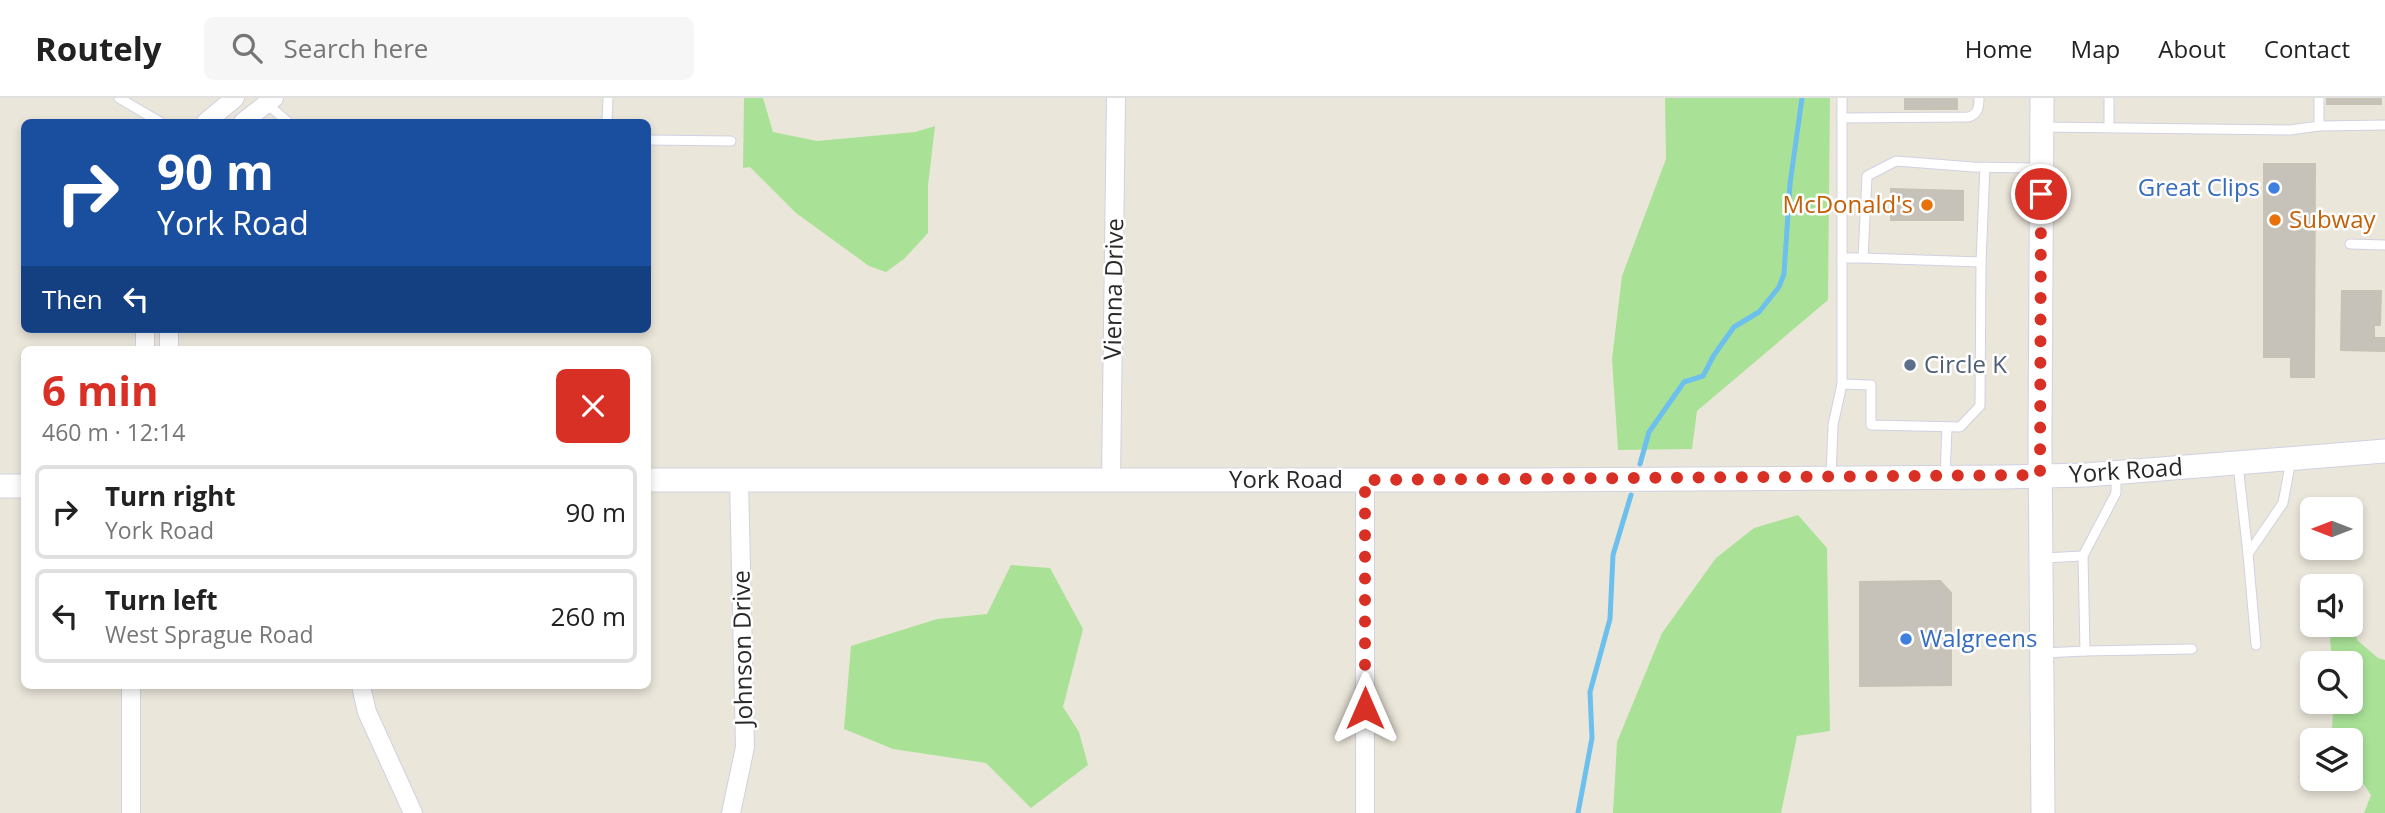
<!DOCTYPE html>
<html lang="en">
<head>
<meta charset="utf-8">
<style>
  :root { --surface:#fff; --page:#f6f6f6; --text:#222; --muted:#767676; --line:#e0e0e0; --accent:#d93025 }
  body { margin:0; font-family:"Open Sans",sans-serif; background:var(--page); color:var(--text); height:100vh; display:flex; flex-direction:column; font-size:26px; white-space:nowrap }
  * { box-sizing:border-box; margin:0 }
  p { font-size:23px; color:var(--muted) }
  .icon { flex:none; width:38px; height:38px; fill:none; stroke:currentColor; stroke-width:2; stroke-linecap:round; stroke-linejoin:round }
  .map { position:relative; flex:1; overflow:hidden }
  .details { position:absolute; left:21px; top:248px; width:630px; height:343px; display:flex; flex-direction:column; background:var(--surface); border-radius:10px; box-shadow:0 4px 10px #0003 }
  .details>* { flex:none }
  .top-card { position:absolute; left:21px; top:21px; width:630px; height:214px; border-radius:10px; box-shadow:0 4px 10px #0003; background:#1a4fa0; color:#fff; overflow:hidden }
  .needle { width:46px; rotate:270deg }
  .buttons { position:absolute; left:2300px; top:399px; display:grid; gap:14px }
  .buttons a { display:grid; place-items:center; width:63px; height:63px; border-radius:10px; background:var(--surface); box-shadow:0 4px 10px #0003; font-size:35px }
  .pin { position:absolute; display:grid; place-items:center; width:60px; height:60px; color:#fff; margin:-30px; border:4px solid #fff; border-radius:50%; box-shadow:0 2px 7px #0007 }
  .me { position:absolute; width:77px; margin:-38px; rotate:0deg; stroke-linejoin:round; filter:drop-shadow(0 0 5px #0008) }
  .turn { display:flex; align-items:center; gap:24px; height:147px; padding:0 21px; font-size:32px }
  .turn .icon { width:91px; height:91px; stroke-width:2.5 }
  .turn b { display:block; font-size:49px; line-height:60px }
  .then { display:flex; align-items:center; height:66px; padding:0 21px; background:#0003; gap:14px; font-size:26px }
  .round { display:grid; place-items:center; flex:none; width:74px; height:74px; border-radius:10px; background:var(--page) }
  .overview { display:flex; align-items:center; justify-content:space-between; height:119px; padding:0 21px }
  h1 { font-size:42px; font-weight:700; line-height:52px; color:var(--accent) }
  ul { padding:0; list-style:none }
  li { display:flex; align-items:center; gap:21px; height:94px; margin:0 14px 10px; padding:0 7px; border:4px solid var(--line); border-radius:10px }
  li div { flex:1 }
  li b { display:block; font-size:26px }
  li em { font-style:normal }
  header { display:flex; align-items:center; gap:42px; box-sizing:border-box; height:98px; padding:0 35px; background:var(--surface); border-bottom:2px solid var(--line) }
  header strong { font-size:33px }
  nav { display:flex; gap:38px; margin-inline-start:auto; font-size:24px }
  .search { width:490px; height:63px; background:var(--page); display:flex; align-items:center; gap:18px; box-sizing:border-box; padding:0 24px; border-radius:10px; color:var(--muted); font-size:26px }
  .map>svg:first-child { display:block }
</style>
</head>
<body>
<header>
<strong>Routely</strong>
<div class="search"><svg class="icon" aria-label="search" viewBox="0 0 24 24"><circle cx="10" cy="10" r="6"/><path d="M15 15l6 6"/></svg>Search here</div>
<nav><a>Home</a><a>Map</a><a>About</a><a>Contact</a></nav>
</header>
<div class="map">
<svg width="2385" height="715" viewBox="0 0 2385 715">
  <rect width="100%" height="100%" fill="#ebe6da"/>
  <g fill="#a9e297">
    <polygon points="744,0 763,0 773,34 817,43 915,34 935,28 928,88 928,135 904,161 886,174 869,168 796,115 750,69 743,70"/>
    <polygon points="1665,0 1830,0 1828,202 1697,313 1692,351 1618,352 1612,261 1622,178 1666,61"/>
    <polygon points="1798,417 1827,450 1830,633 1797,638 1781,715 1613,715 1617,644 1662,535 1716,460 1754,430"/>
    <polygon points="1011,467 1050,470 1083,531 1063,609 1079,634 1088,667 1031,710 986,665 893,651 844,631 851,548 937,521 987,516"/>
    <polygon points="2350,515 2357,542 2378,560 2385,562 2385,715 2364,715 2371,697 2350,666 2350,642 2338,642 2332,630 2334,604 2350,604 2350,565 2332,565 2329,527 2350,527"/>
  </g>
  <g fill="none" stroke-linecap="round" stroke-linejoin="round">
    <g stroke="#6dbfed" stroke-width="5">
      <polyline points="1640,366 1649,334 1684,284 1703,278 1714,257 1734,229 1759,214 1779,189 1784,176 1790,86 1802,0"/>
      <polyline points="1578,715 1592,640 1590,594 1610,521 1613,457 1631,397"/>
    </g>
  </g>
  <g fill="#c6c2ba" stroke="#c6c2b4" stroke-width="2">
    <rect x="1905" y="0" width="52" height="11"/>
    <rect x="2327" y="0" width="54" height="6"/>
    <polygon points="2264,66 2315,66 2314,279 2291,279 2291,259 2264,259"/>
    <polygon points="1891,91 1963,93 1963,122 1891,122"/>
    <polygon points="2342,193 2381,193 2380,227 2374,227 2374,240 2384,240 2384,253 2341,252"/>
    <polygon points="1940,483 1951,495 1951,587 1860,588 1860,484"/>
  </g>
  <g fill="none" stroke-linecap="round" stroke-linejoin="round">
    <defs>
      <g id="lane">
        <polyline points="119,0 160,24"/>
        <polyline points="2109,0 2109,29"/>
        <polyline points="267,6 288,24"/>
        <path d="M1842 20 1968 19C1978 17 1979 9 1979 0"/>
        <polyline points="607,24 608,0"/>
        <polyline points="2319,28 2385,27"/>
        <polyline points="2041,29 2290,32 2319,28 2319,0"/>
        <polyline points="648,42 731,43"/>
        <polyline points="1985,69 1981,164 1863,160 1867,78 1896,63 1973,69 2039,70"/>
        <polyline points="2350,146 2385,147"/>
        <polyline points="1842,160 1863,160"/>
        <polyline points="1842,286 1871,287 1871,327 1960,329 1980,308 1981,164"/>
        <polyline points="2238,367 2248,456"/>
        <polyline points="1831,378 1833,327 1842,286 1842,0"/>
        <polyline points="1945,379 1947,329"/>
        <polyline points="2043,460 2083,458"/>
        <polyline points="2256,547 2248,456 2283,405 2291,362"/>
        <polyline points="2085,553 2192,551"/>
        <polyline points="2044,555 2085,553 2083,458 2116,395 2116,375"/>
      </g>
      <g id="street">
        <polyline points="206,24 235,0"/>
        <polyline points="243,24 274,0"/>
        <polyline points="145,252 145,231"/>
        <polyline points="169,252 169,231"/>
        <polyline points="1111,382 1116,0"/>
        <polyline points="131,588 131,715"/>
        <polyline points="361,588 367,614 413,715"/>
        <polyline points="731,715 745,649 739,382"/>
        <polyline points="1365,715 1365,382"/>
      </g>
      <g id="secondary">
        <polyline points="2042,0 2040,344 2043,715"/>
        <polyline points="648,382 1522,382 2003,379 2086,377 2385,353"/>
        <polyline points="0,388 24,388"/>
      </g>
    </defs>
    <use href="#lane" stroke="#d0d1e2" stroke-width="11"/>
    <use href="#street" stroke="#d0d1e2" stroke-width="20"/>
    <use href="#secondary" stroke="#d0d1e2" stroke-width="25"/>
    <use href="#lane" stroke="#fff" stroke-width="9"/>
    <use href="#street" stroke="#fff" stroke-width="18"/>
    <use href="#secondary" stroke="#fff" stroke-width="23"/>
  </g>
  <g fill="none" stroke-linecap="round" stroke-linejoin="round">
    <polyline stroke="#d93025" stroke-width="12" stroke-dasharray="0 21.6" points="1365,610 1365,382 2040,377 2041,96"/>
  </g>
  <g fill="#3f7fe0" stroke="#fff" stroke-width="2.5">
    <circle cx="2274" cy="90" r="7"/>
    <circle cx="1906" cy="541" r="7"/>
  </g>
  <g fill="#e8710a" stroke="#fff" stroke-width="2.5">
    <circle cx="1927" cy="107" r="7"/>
    <circle cx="2275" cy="122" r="7"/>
  </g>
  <circle fill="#5c6f8a" stroke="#fff" stroke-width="2.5" cx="1910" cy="267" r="7"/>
  <g text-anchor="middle" stroke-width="5" stroke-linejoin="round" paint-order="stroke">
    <g font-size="24" fill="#366cbe" stroke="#fff" text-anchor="end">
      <text x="2260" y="98">Great Clips</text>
      <text x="1920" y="549" text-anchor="start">Walgreens</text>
    </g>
    <g font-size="24" fill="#c56008" stroke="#fff" text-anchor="end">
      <text x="1913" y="115">McDonald's</text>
      <text x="2289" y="130" text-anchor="start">Subway</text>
    </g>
    <g font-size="24" fill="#292929" stroke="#fff">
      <text transform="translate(1114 191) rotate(-89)" y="8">Vienna Drive</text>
      <text transform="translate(2126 373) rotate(-4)" y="8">York Road</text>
      <text x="1286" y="390">York Road</text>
      <text transform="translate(743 550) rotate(-91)" y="8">Johnson Drive</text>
    </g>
    <g font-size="24" fill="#4e5e75" stroke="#fff" text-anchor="start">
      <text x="1924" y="275">Circle K</text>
    </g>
  </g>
</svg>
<div class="buttons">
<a><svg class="needle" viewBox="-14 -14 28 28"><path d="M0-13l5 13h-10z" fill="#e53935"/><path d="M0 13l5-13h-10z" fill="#767676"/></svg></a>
<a><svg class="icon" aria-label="sound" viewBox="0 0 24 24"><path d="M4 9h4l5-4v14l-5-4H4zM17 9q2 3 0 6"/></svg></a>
<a><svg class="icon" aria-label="search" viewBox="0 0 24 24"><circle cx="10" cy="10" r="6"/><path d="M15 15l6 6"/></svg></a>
<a><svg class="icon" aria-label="layers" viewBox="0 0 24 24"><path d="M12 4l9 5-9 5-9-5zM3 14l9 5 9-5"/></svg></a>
</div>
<div class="pin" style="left:2041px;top:96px;background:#d93025"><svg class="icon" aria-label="arrive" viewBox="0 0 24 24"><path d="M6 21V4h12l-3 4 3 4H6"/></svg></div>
<svg class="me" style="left:1365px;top:610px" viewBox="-20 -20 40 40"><path d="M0-17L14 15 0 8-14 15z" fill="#d93025" stroke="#fff" stroke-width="4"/></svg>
<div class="top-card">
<div class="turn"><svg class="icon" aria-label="right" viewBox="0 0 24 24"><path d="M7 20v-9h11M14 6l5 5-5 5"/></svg><div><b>90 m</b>York Road</div></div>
<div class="then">Then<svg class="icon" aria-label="left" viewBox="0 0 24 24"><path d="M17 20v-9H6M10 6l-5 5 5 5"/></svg></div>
</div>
<section class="details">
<div class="overview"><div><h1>6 min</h1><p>460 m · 12:14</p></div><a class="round" style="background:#d93025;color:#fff"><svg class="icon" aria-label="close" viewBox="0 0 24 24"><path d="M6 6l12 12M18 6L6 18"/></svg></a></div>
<ul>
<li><svg class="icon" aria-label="right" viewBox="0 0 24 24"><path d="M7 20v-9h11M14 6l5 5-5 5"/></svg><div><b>Turn right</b><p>York Road</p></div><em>90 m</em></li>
<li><svg class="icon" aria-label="left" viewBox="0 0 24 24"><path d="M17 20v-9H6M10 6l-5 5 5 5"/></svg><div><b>Turn left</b><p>West Sprague Road</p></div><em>260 m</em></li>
</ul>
</section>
</div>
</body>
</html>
